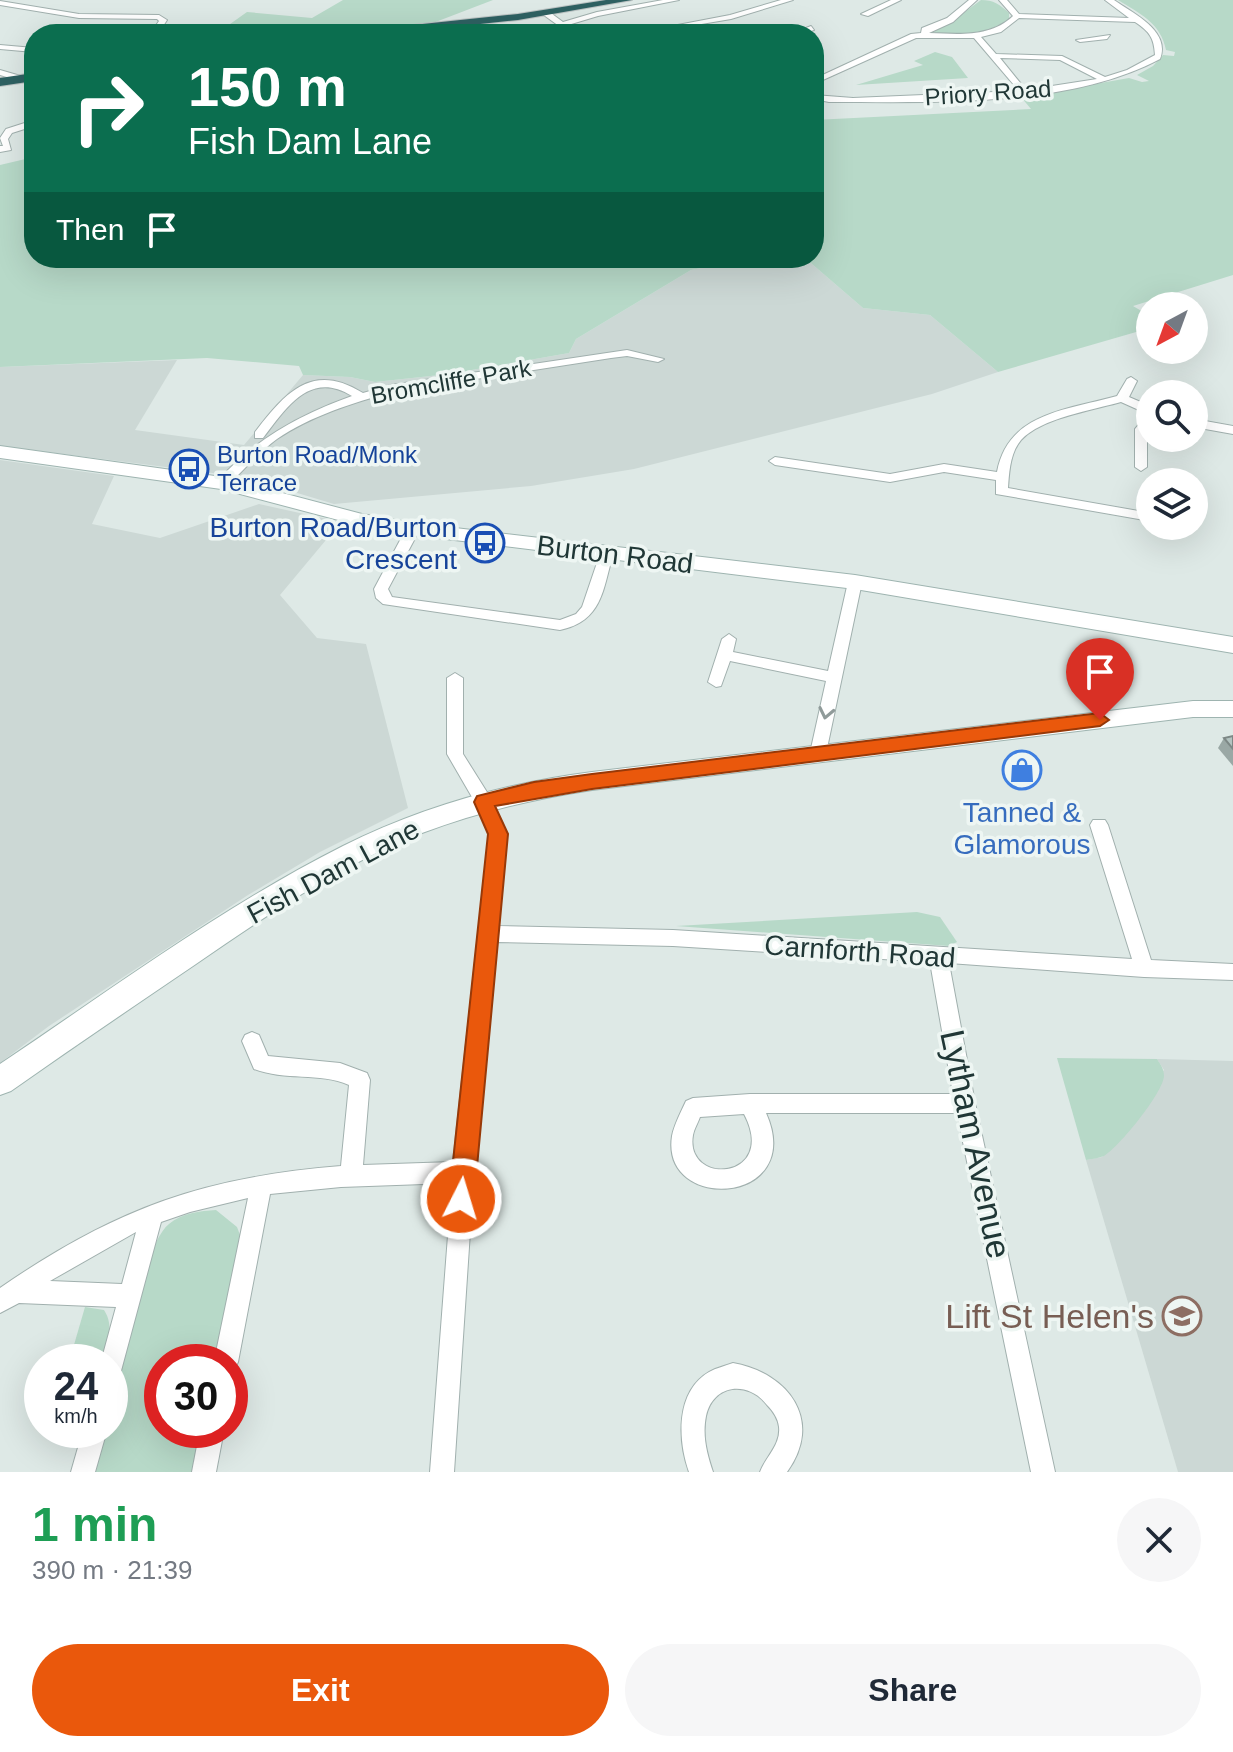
<!DOCTYPE html>
<html lang="en">
<head>
<meta charset="utf-8">
<style>
  :root { --surface:#fff; --page:#f6f6f7; --text:#1f2937; --muted:#747a83; --accent:#ea580c }
  body { margin:0; font-family:Helvetica,sans-serif; background:var(--page); color:var(--text); height:100vh; display:flex; flex-direction:column; font-size:30px; white-space:nowrap }
  * { box-sizing:border-box; margin:0 }
  p { font-size:26px; color:var(--muted) }
  .icon { flex:none; width:44px; height:44px; fill:none; stroke:currentColor; stroke-width:2; stroke-linecap:round; stroke-linejoin:round }
  .map { position:relative; height:1472px; overflow:hidden }
  .side { display:flex; flex-direction:column; background:var(--surface); flex:1 }
  .side>* { flex:none }
  .banner { position:absolute; left:24px; top:24px; width:800px; height:244px; border-radius:32px; box-shadow:0 8px 32px #0002; background:#0b6e4f; color:#fff; overflow:hidden }
  .needle { width:52px; rotate:221deg }
  .fabs { position:absolute; left:1136px; top:292px; display:grid; gap:16px }
  .fabs a { display:grid; place-items:center; width:72px; height:72px; border-radius:50%; background:var(--surface); box-shadow:0 8px 32px #0002; font-size:40px }
  .speed { position:absolute; left:24px; top:1344px; display:flex; gap:16px; font-size:40px; font-weight:700; text-align:center }
  .speed>* { display:grid; place-content:center; width:104px; height:104px; border-radius:50%; background:var(--surface); box-shadow:0 8px 32px #0002; line-height:1 }
  .speed small { font-size:20px; font-weight:400 }
  .speed .limit { border:12px solid #d22; background:#fff; color:#111 }
  .pin { position:absolute; display:grid; place-items:center; width:68px; height:68px; color:#fff; margin:-82px -34px; border-radius:50% 50% 50% 0; rotate:-45deg; box-shadow:0 0 8px #0007 }
  .pin .icon { rotate:45deg }
  .me { position:absolute; width:88px; margin:-44px; rotate:5deg; stroke-linejoin:round; filter:drop-shadow(0 0 6px #0008) }
  .turn { display:flex; align-items:center; gap:28px; height:168px; padding:0 32px; font-size:36px }
  .turn .icon { width:104px; height:104px; stroke-width:2.5 }
  .turn b { display:block; font-size:56px; line-height:68px }
  .then { display:flex; align-items:center; height:76px; padding:0 32px; background:#0003; gap:16px; font-size:30px }
  .round { display:grid; place-items:center; flex:none; width:84px; height:84px; border-radius:42px; background:var(--page) }
  .summary { display:flex; align-items:center; justify-content:space-between; height:136px; padding:0 32px }
  h1 { font-size:48px; font-weight:600; line-height:60px; color:#1e9e55 }
  .action { display:flex; gap:16px; margin-top:auto; padding:16px 32px }
  .action a { flex:1; height:92px; border-radius:48px; background:var(--accent); color:#fff; font-size:32px; font-weight:600; line-height:92px; text-align:center }
  .action a+a { background:var(--page); color:var(--text) }
  .map>svg:first-child { display:block }
</style>
</head>
<body>
<div class="map">
<svg width="1233" height="1472" viewBox="0 0 1233 1472">
  <rect width="100%" height="100%" fill="#dee9e6"/>
  <g fill="#ccd8d5">
    <polygon points="752,258 805,258 863,308 930,315 998,372 932,394 634,469 531,486 334,504 244,477 0,446 0,367 177,360 135,430 244,445 303,375 350,377 375,382 449,374 569,353 576,339 691,270"/>
    <polygon points="0,460 114,476 92,524 160,538 259,504 354,525 331,534 280,595 317,638 366,644 408,808 320,852 248,895 49,1026 0,1063"/>
    <polygon points="1157,1059 1233,1061 1233,1472 1178,1472 1086,1160 1102,1157 1164,1070"/>
  </g>
  <g fill="#b7d9c8">
    <polygon points="343,0 493,0 433,23 335,34 216,34 247,12 312,18"/>
    <path d="M981 0C994 0 999 4 1009 13V19C988 35 956 38 931 32L954 20Z"/>
    <path d="M1118 0H1233V275L1133 306 1150 316V328L998 372 930 315 863 308 805 258H814V120L1031 109 1021 97 1129 78 1142 82 1149 81 1137 75 1153 66 1163 55 1174 56 1175 52 1166 50C1161 23 1139 13 1118 0Z"/>
    <polygon points="935,52 952,57 968,78 856,85 923,65 914,61"/>
    <polygon points="34,157 34,258 752,258 691,270 576,339 569,353 449,374 375,382 350,377 303,375 299,366 207,358 0,367 0,165"/>
    <polygon points="917,912 940,917 957,942 949,946 676,926"/>
    <path d="M1057 1058 1157 1059C1161 1065 1164 1069 1164 1076 1163 1093 1119 1147 1104 1156 1099 1158 1092 1159 1086 1160Z"/>
    <path d="M216 1210 237 1227 243 1243 216 1362H162V1430H201L192 1472H95L106 1430H110V1413C119 1375 142 1245 169 1224 182 1213 200 1211 216 1210Z"/>
    <path d="M85 1307 104 1310C115 1327 107 1343 102 1362H69Z"/>
  </g>
  <g fill="none" stroke-linecap="round" stroke-linejoin="round">
    <defs>
      <g id="street">
        <polygon points="663,0 679,0 598,16 568,25 579,34 570,34 541,13 548,11 563,22 597,12"/>
        <polygon points="781,0 793,0 731,19 672,29 678,34 669,34 662,28 730,15"/>
        <polygon points="891,0 901,0 868,16 861,14"/>
        <path d="M969 0H977L953 22 929 33C958 34 990 38 1013 16L999 0H1007L1019 14 1129 18 1105 0H1114C1134 14 1171 31 1160 59 1068 108 932 102 829 102L814 99V95L853 98 1019 91 974 38H916L814 84V79L911 34 921 33 922 28 947 18ZM1019 18 1135 22C1150 32 1154 38 1155 55L1127 70 1105 77 1062 56 996 54 981 37 1001 32ZM1000 58 1060 60 1097 79 1026 90Z"/>
        <polygon points="0,1 79,14 159,15 167,20 158,34 150,34 159,21 157,19 79,18 0,5"/>
        <polygon points="811,26 814,30 802,34 791,34"/>
        <polygon points="1110,35 1107,39 1080,42 1076,40"/>
        <polygon points="0,45 34,48 34,52 0,49"/>
        <polygon points="0,70 24,77 25,79 21,81 0,75"/>
        <polygon points="34,120 34,126 12,133 8,139 11,150 0,152 0,146 3,146 0,138 6,129"/>
        <path d="M627 350 664 359 658 362 627 356 611 358 392 392C352 403 311 416 277 439 259 452 243 471 227 486L222 487 216 483C253 440 299 415 352 396 310 370 287 407 263 438H255V432C285 393 312 361 363 393L391 385Z"/>
        <path d="M1131 377 1137 381 1129 397 1150 406V415L1121 402C1093 410 1041 418 1021 440 1010 453 1009 473 1008 488L1150 513V521L996 494V480L944 472 890 482 775 465 769 461 775 457 890 474 944 464 997 472C1008 412 1068 410 1117 396L1127 379Z"/>
        <polygon points="1150,415 1150,426 1147,430 1147,467 1141,471 1135,467 1135,429 1146,416"/>
        <polygon points="1194,419 1233,426 1233,434 1194,427"/>
        <path d="M413 525 420 529 388 589 392 597 560 620 576 614 582 607 601 551H611L613 554C603 590 602 621 560 630L383 604 376 598 374 589 406 529Z"/>
        <polygon points="855,577 862,582 826,753 818,759 810,753 826,681 730,661 721,686 716,687 708,682 722,639 729,634 736,639 733,652 828,671 848,582"/>
        <path d="M455 673 463 678V754L490 797 507 834 498 926 673 930 1132 959 1090 825 1093 820H1105L1108 825 1151 960 1233 964V980L1144 977 949 963 975 1103 1055 1472H1031L957 1113H766C807 1205 660 1214 672 1136 674 1125 681 1112 686 1101L693 1098 750 1094H953L930 962 673 946 496 942 474 1172 454 1472H430L452 1183 341 1187 270 1194 238 1362 234 1370 230 1372V1362H214L248 1198 190 1212 161 1222 118 1382 110 1386V1362H101L116 1307 19 1303 0 1313V1288C114 1209 203 1177 341 1166L349 1085C319 1072 285 1081 254 1069L242 1041 245 1035 252 1032 259 1035 268 1056 340 1063 367 1073 370 1080 363 1165 453 1162 489 834 476 804 447 754V678ZM744 1114C779 1180 684 1187 693 1135 694 1129 698 1123 700 1117ZM136 1232 122 1284 50 1281Z"/>
        <path d="M733 1363C789 1373 824 1421 787 1472H760C766 1456 781 1445 779 1427 778 1418 773 1411 767 1405 748 1380 713 1384 706 1416 702 1436 707 1454 713 1472H689C678 1441 675 1392 709 1372 716 1368 725 1366 733 1363Z"/>
        <polygon points="83,1430 107,1430 95,1472 71,1472"/>
        <polygon points="200,1430 224,1430 216,1472 192,1472"/>
      </g>
      <g id="secondary">
        <polygon points="0,446 222,477 362,514 413,523 855,575 1233,637 1233,653 855,589 413,535 361,526 221,489 0,458"/>
        <path d="M1193 701H1233V717H1193L592 790C533 799 478 812 422 833 340 865 267 915 196 964 134 1006 72 1048 11 1091L0 1095V1064C112 989 222 907 343 846 421 807 506 783 592 772Z"/>
      </g>
      <g id="highway">
        <polygon points="606,0 632,0 518,20 388,34 350,34 356,31 518,14"/>
        <polygon points="34,73 34,81 0,86 0,78"/>
      </g>
    </defs>
    <use href="#street" stroke="#a1b0ae" stroke-width="2"/>
    <use href="#secondary" stroke="#9eb4b0" stroke-width="2"/>
    <use href="#highway" stroke="#bcc3c3" stroke-width="2"/>
    <use href="#street" fill="#fff" fill-rule="evenodd"/>
    <use href="#secondary" fill="#fff" fill-rule="evenodd"/>
    <use href="#highway" fill="#2e6162" fill-rule="evenodd"/>
  </g>
  <polygon fill="#9aa8a5" points="1233,736 1233,766 1218,748 1224,738"/>
  <polygon fill="#b3c3c0" stroke="#7d8886" stroke-width="2" points="1233,736 1233,749 1224,738"/>
  <defs><path id="oneway-chevron" d="M-2-3.5L2.5 0L-2 3.5" fill="none" stroke-width="1.6" stroke-linecap="round" stroke-linejoin="round" transform="scale(2)"/></defs>
  <use stroke="#909b9a" href="#oneway-chevron" transform="translate(826 713) rotate(102)"/>
  <polygon fill="#ea580c" stroke="#983908" stroke-width="2" points="1100,713 1109,720 1100,726 592,789 495,806 508,834 474,1199 470,1208 461,1211 453,1208 449,1199 488,834 474,802 477,796 534,782 592,774"/>
  <defs>
    <symbol id="bus-ring" viewBox="-11 -11 22 22"><circle r="9.5" fill="#eef6f3" stroke="#1a4fb4" stroke-width="1.5"/><path d="M-5-6H5V4H4V6H2V4H-2V6H-4V4H-5ZM-3.5-4V0h7V-4ZM-3.5 1.2v1.5H-2V1.2ZM2 1.2v1.5H3.5V1.2Z" fill="#1a4fb4"/></symbol>
    <symbol id="shop-ring" viewBox="-11 -11 22 22"><circle r="9.5" fill="#eef6f3" stroke="#3f7fe0" stroke-width="1.5"/><path d="M-5-2.5h2.3a2.7 3.5 0 0 1 5.4 0H5L5.5 6h-11ZM-1.5-2.5h3a1.5 2.3 0 0 0-3 0Z" fill="#3f7fe0"/></symbol>
    <symbol id="school-ring" viewBox="-11 -11 22 22"><circle r="9.5" fill="#eef6f3" stroke="#8d6e63" stroke-width="1.5"/><path d="M0-5L7-2L0 1L-7-2ZM-4 1L0 2.5L4 1V4Q0 6-4 4Z" fill="#8d6e63"/></symbol>
  </defs>
  <g fill-rule="evenodd">
    <use href="#bus-ring" x="167" y="447" width="44" height="44"/>
    <use href="#bus-ring" x="463" y="521" width="44" height="44"/>
    <use href="#shop-ring" x="1000" y="748" width="44" height="44"/>
    <use href="#school-ring" x="1160" y="1294" width="44" height="44"/>
  </g>
  <g text-anchor="middle" stroke-width="7" stroke-linejoin="round" paint-order="stroke">
    <g font-size="24" fill="#203736" stroke="#eef6f3">
      <text transform="translate(988 93) rotate(-4)" y="8">Priory Road</text>
      <text transform="translate(451 382) rotate(-10)" y="8">Bromcliffe Park</text>
    </g>
    <g font-size="24" fill="#164399" stroke="#eef6f3" text-anchor="start">
      <text x="217" y="463">Burton Road/Monk<tspan x="217" dy="28">Terrace</tspan></text>
    </g>
    <g font-size="28" fill="#164399" stroke="#eef6f3" text-anchor="end">
      <text x="457" y="537">Burton Road/Burton<tspan x="457" dy="32">Crescent</tspan></text>
    </g>
    <g font-size="28" fill="#203736" stroke="#eef6f3">
      <text transform="translate(615 554) rotate(7)" y="10">Burton Road</text>
      <text transform="translate(333 871) rotate(-28)" y="10">Fish Dam Lane</text>
      <text transform="translate(860 951) rotate(4)" y="10">Carnforth Road</text>
    </g>
    <g font-size="28" fill="#366cbe" stroke="#eef6f3">
      <text x="1022" y="822">Tanned &amp;<tspan x="1022" dy="32">Glamorous</tspan></text>
    </g>
    <g font-size="34" fill="#203736" stroke="#eef6f3">
      <text transform="translate(976 1144) rotate(78)" y="12">Lytham Avenue</text>
    </g>
    <g font-size="34" fill="#785e54" stroke="#eef6f3" text-anchor="end">
      <text x="1154" y="1328">Lift St Helen's</text>
    </g>
  </g>
</svg>
<div class="fabs">
<a><svg class="needle" viewBox="-14 -14 28 28"><path d="M0-13l5 13h-10z" fill="#e53935"/><path d="M0 13l5-13h-10z" fill="#747a83"/></svg></a>
<a><svg class="icon" aria-label="search" viewBox="0 0 24 24"><circle cx="10" cy="10" r="6"/><path d="M15 15l6 6"/></svg></a>
<a><svg class="icon" aria-label="layers" viewBox="0 0 24 24"><path d="M12 4l9 5-9 5-9-5zM3 14l9 5 9-5"/></svg></a>
</div>
<div class="speed"><div>24<small>km/h</small></div><div class="limit">30</div></div>
<div class="pin" style="left:1100px;top:720px;background:#d93025"><svg class="icon" aria-label="arrive" viewBox="0 0 24 24"><path d="M6 21V4h12l-3 4 3 4H6"/></svg></div>
<svg class="me" style="left:461px;top:1199px" viewBox="-20 -20 40 40"><circle r="17" fill="#ea580c" stroke="#fff" stroke-width="3"/><path d="M0-11L8 9 0 5-8 9z" fill="#fff"/></svg>
<div class="banner">
<div class="turn"><svg class="icon" aria-label="right" viewBox="0 0 24 24"><path d="M7 20v-9h11M14 6l5 5-5 5"/></svg><div><b>150 m</b>Fish Dam Lane</div></div>
<div class="then">Then<svg class="icon" aria-label="arrive" viewBox="0 0 24 24"><path d="M6 21V4h12l-3 4 3 4H6"/></svg></div>
</div>
</div>
<section class="side">
<div class="summary"><div><h1>1 min</h1><p>390 m · 21:39</p></div><a class="round"><svg class="icon" aria-label="close" viewBox="0 0 24 24"><path d="M6 6l12 12M18 6L6 18"/></svg></a></div>
<div class="action"><a>Exit</a><a>Share</a></div>
</section>
</body>
</html>
